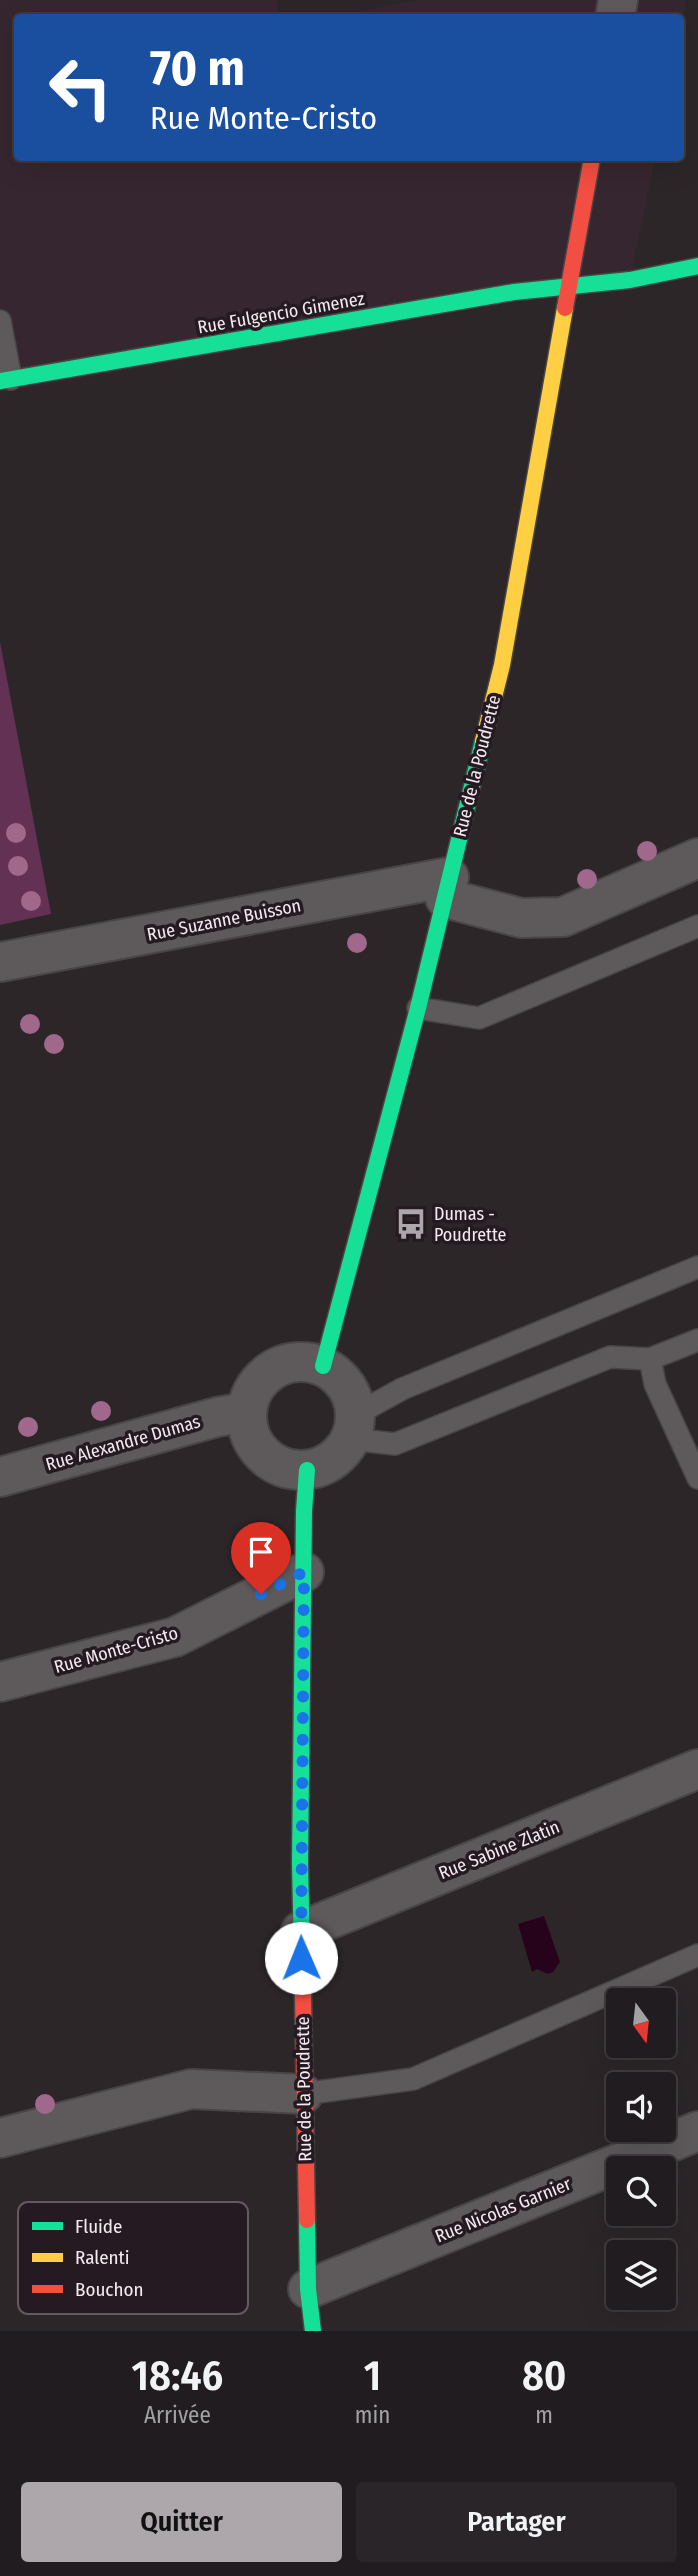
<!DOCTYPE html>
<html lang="fr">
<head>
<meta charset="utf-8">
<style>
  :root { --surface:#211c1f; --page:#292528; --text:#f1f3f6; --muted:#a2a1a4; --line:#3e3a3d; --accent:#ada6aa }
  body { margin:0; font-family:"Fira Sans Condensed",sans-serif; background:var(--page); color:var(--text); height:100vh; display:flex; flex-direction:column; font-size:26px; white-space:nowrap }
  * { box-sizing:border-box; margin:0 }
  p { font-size:23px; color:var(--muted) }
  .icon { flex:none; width:38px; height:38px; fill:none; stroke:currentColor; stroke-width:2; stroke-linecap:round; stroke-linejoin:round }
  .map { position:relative; height:2331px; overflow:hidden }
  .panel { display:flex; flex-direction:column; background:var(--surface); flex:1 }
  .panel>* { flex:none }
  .banner { position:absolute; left:14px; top:14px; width:670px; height:147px; border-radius:7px; box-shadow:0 7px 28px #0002,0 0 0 2px var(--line); background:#1a4fa0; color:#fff; overflow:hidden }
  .needle { width:46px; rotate:165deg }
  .controls { position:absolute; left:606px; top:1988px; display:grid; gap:14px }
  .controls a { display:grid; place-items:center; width:70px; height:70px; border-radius:7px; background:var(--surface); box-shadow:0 7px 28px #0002,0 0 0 2px var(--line); font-size:35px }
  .pin { position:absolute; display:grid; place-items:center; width:60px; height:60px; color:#fff; margin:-72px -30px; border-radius:50% 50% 50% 0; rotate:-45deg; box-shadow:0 0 7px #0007 }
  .pin .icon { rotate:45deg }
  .me { position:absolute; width:77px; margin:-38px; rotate:359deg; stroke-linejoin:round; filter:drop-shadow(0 0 5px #0008) }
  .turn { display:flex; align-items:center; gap:24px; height:147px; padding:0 21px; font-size:32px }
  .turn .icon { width:91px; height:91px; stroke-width:2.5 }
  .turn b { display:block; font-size:49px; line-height:60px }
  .eta { display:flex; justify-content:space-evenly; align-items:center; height:119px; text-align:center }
  .eta b { font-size:42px; font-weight:600; line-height:49px }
  .button { display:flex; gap:14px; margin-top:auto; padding:14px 21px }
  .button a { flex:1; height:80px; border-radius:7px; background:var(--accent); color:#111; font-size:28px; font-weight:600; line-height:80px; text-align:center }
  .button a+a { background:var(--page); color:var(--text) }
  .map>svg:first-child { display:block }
</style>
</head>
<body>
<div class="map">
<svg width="698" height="2331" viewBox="0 0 698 2331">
  <rect width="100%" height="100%" fill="#2c2629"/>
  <g fill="#362630">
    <polygon points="0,0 276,0 280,17 18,18 18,158 655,158 630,280 0,393"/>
    <polygon points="415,0 686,0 681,25 681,18 327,18"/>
  </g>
  <polygon fill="#633153" points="0,642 51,914 0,925"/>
  <polygon fill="#27031b" points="544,1916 560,1962 553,1972 548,1974 537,1969 532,1972 518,1924"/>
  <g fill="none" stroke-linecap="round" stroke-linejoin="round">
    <defs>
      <g id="lane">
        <polyline points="0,321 11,379"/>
        <polyline points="418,1008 479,1018 698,926"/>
        <polyline points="650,1359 655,1384 698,1478"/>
        <polyline points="355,1415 402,1389 698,1267"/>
        <polyline points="350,1439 395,1444 610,1357 650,1359 698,1340"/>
        <polyline points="303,2094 413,2079 698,1955"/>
      </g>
      <g id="street">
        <polyline points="615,18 618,0"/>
        <polyline points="445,898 521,918 563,917 698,858"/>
        <polyline points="0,962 449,877"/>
        <circle cx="301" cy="1416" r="54"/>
        <polyline points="0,1477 217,1417 246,1412"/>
        <polyline points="0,1682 175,1637 304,1572"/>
        <polyline points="301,1931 698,1769"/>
        <polyline points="0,2138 191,2089 303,2094"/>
        <polyline points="308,2289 698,2131"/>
      </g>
      <g id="fast">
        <polyline points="0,381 514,292 630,280 698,266"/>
        <polyline points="323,1366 418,1008 483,741"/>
        <polyline points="303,1997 300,1863 304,1511 307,1470"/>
        <polyline points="307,2220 308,2289 313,2331"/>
      </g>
      <polyline id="slow" points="483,741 502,665 565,308"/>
      <g id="jam">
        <polyline points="565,308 592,158"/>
        <polyline points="303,1997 307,2220"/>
      </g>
    </defs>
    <use href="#lane" stroke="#494446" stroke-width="24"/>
    <use href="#street" stroke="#494446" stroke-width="42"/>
    <use href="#fast" stroke="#494446" stroke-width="19"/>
    <use href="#slow" stroke="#494446" stroke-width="19"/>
    <use href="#jam" stroke="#494446" stroke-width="19"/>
    <use href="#lane" stroke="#5e5a5c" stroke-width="21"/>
    <use href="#street" stroke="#5e5a5c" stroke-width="38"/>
    <use href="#fast" stroke="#16e098" stroke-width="16"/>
    <use href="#slow" stroke="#ffcf43" stroke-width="16"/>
    <use href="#jam" stroke="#f24e42" stroke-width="16"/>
  </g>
  <g fill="#a0688b">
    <circle cx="16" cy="833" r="10"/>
    <circle cx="647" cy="851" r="10"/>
    <circle cx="18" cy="866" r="10"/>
    <circle cx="587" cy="879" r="10"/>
    <circle cx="31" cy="901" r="10"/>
    <circle cx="357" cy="943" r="10"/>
    <circle cx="30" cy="1024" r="10"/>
    <circle cx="54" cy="1044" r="10"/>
    <circle cx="101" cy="1411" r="10"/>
    <circle cx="28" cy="1427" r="10"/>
    <circle cx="45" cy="2104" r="10"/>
  </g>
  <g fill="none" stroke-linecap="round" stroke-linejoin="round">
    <polyline stroke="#1a73e8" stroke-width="12" stroke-dasharray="0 21.6" points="261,1594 304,1572 301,1958"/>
  </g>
  <defs>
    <symbol id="bus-bare" viewBox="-9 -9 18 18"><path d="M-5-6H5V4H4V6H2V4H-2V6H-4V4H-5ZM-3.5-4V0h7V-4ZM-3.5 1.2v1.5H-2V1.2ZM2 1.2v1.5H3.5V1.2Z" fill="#ada6aa" stroke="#251a21" stroke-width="2.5" paint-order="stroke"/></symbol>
  </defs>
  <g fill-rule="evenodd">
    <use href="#bus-bare" x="389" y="1202" width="44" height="44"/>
  </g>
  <g text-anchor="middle" stroke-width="7" stroke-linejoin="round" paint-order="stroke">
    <g font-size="18" fill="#f3ebf0" stroke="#251a21">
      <text transform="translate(281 313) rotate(-10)" y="6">Rue Fulgencio Gimenez</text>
      <text transform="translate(477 766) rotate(-76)" y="6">Rue de la Poudrette</text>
      <text transform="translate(224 920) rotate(-11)" y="6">Rue Suzanne Buisson</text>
      <text transform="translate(123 1443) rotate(-16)" y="6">Rue Alexandre Dumas</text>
      <text transform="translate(116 1650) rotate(-16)" y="6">Rue Monte-Cristo</text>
      <text transform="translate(499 1850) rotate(-22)" y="6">Rue Sabine Zlatin</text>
      <text transform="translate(304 2089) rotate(-91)" y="6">Rue de la Poudrette</text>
      <text transform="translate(503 2210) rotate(-22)" y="6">Rue Nicolas Garnier</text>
    </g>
    <g font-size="18" fill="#f3ebf0" stroke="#251a21" text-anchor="start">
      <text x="434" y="1220">Dumas -<tspan x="434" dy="21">Poudrette</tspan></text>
    </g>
  </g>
  <rect x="18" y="2202" width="230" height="112" rx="10" fill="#251a21" stroke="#63595f" stroke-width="2"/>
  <rect x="32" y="2222" width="31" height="8" fill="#16e098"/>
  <rect x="32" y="2253" width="31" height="9" fill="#ffcf43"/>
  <rect x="32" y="2285" width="31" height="8" fill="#f24e42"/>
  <g font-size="19" fill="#f3ebf0">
    <text x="75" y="2233">Fluide</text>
    <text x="75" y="2264">Ralenti</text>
    <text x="75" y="2296">Bouchon</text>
  </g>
</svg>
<div class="controls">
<a><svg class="needle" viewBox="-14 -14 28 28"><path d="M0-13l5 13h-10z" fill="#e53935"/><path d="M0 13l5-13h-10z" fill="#a2a1a4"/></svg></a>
<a><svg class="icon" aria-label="sound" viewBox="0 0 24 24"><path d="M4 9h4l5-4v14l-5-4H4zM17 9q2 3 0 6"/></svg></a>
<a><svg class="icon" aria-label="search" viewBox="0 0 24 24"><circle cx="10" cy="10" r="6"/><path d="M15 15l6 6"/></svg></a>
<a><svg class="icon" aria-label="layers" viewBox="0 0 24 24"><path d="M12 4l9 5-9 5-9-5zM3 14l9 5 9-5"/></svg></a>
</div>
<div class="pin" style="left:261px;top:1594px;background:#d93025"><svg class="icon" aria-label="arrive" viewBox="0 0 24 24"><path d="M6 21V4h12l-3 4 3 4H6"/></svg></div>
<svg class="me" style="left:301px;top:1958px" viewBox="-20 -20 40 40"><circle r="19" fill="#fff"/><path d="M0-13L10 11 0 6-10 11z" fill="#1a73e8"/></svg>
<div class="banner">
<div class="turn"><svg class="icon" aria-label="left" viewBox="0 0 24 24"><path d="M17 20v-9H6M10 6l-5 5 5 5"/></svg><div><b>70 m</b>Rue Monte-Cristo</div></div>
</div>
</div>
<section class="panel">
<div class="eta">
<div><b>18:46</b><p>Arrivée</p></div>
<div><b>1</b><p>min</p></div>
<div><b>80</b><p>m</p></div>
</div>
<div class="button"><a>Quitter</a><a>Partager</a></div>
</section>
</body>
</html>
